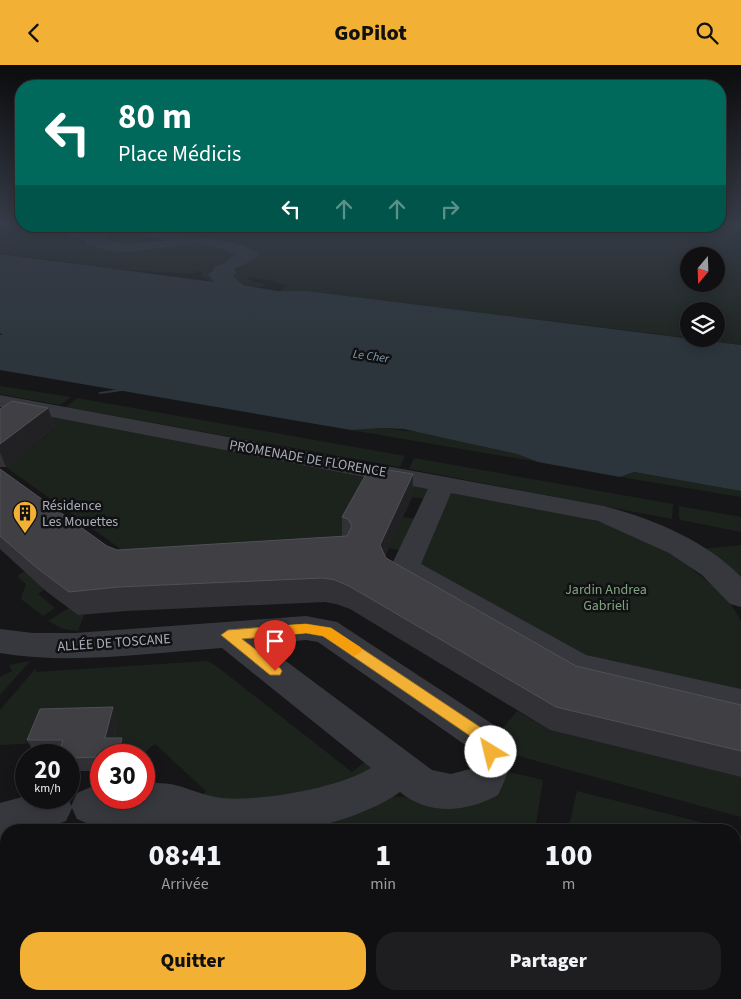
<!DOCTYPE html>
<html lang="fr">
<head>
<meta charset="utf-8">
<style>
  :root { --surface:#101012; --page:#1e1e20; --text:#f1f3f6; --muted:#9c9d9f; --line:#303032; --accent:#f2b134 }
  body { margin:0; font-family:"Source Sans 3",sans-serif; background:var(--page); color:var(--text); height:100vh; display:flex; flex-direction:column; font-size:19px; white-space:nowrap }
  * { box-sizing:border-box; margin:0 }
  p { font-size:16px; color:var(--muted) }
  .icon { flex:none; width:28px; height:28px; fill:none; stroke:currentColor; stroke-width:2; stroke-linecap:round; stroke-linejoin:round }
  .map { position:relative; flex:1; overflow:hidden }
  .side { position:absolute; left:0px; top:759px; width:741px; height:176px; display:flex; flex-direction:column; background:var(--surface); border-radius:20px 20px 0 0; box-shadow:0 2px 12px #0003,0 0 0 1px var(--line) }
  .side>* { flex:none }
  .guide { position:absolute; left:15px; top:15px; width:711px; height:152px; border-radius:20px; box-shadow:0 2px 12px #0003,0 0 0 1px var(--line); background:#00695c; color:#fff; overflow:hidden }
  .needle { width:32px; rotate:199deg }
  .fabs { position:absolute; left:680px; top:182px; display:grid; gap:10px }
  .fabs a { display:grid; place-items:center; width:45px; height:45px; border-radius:50%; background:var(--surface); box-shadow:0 2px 12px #0003,0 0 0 1px var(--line); font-size:25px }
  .speed { position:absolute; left:15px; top:679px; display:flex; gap:10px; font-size:25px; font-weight:700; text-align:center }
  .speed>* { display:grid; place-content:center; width:65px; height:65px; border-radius:50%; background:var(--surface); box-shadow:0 2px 12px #0003,0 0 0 1px var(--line); line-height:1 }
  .speed small { font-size:12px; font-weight:400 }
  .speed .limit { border:8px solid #d22; background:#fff; color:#111 }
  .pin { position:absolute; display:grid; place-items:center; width:42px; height:42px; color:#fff; margin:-51px -21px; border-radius:50% 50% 50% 0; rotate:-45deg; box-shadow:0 0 5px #0007 }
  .pin .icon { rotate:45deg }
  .me { position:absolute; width:55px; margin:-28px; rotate:324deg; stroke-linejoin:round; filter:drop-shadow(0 0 4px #0008) }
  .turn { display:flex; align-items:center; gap:18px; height:105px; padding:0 20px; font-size:22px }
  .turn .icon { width:65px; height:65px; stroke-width:2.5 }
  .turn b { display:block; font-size:35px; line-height:42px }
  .lanes { display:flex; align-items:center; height:48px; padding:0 20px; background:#0003; justify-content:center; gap:25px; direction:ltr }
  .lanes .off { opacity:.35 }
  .eta { display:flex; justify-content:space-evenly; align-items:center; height:85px; text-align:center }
  .eta b { font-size:30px; font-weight:800; line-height:35px }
  .primary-button { display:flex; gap:10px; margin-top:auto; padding:10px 20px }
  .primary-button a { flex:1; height:58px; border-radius:20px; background:var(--accent); color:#111; font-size:20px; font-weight:800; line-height:58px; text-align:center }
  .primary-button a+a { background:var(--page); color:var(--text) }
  header { display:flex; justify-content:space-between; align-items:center; height:65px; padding:0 20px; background:var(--accent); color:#111; font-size:22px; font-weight:800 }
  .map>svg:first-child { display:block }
</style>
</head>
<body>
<header><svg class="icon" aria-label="back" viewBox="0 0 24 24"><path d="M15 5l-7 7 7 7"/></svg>GoPilot<svg class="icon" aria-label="search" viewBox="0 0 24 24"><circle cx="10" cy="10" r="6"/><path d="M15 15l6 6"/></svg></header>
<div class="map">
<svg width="741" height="934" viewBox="0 0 741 934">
  <rect width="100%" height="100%" fill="#161618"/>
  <g fill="#1c231d" fill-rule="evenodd">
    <path d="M20 161H741V280L695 274H716V246H689V273L307 226H280L287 220C274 217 259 212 248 213L254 217 265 219 262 222 209 216 201 211 202 206H194V209L109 204H112L0 187V166ZM689 191H716V219H689Z"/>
    <polygon points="0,321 71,332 60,340 0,329"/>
    <polygon points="77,333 405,391 400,402 66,342"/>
    <polygon points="21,345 435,423 430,435 412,432 340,479 129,490 6,402 55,364 0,363"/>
    <polygon points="383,363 426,368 517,389 538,397 351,365"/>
    <polygon points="414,393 673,439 672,454 409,404"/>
    <polygon points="634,407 741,426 741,432 620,412"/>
    <polygon points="446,426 575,450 606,459 672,488 717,524 734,544 741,557 741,633 580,596 416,502"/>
    <polygon points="679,441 741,452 741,467 681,455 679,452"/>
    <polygon points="403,452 417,454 403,486 389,483"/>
    <polygon points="741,480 741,515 702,484"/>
    <polygon points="25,506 45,524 38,529 55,543 43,551 21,534 26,519 17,511"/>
    <polygon points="69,543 78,550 84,550 78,566 63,564 48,556"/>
    <polygon points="30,596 0,630 0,612 12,606 9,600"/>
    <polygon points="207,596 215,600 352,707 371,692 376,698 363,718 256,742 195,736 206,726 155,679 141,690 136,690 127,679 112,680 118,656 113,647 101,647 38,678 0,680 0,645 36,603 36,607"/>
    <polygon points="517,646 550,665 741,712 741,752 500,686 499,668"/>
    <polygon points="501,705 543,715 535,765 209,765 385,731 403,732 431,740"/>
    <polygon points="577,726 720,762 568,765"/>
  </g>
  <path fill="#2c353c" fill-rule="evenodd" d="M82 161H120L123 165 154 167 159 169C187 171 239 172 259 190L244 200 235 203 234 206 237 207 233 211 243 220 277 226H307L741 280V426L634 407 620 412 538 397 517 389 404 364 383 363 351 365 0 305V270H3L0 268V189L214 217 208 209 213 206 215 201 225 198 234 190C208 170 161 185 129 187 113 188 99 183 85 179V175L72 173 68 170 69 166H64ZM117 168 167 175 128 179 108 176V173L103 172Z"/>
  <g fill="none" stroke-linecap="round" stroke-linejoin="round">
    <polygon fill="#2c353c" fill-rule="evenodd" points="120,324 122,324 122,326 100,329 98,328 100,327"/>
    <g fill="#37383d" fill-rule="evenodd">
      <path d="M0 330 604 441C651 453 707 476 741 512V542L730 539 702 510 669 488 598 456 451 428 421 499 586 590 741 624V654L566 610 401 514 392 499 428 424 0 342Z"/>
      <path d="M306 551 337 557 497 662C517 684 510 706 498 730 467 747 429 751 400 727 374 746 324 763 292 765 262 767 231 765 200 765L193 762 195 765H137L127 759 91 760 77 754 72 743 66 756C45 764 28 765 6 765V777L0 780V738L26 731 68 732 71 741 77 728 91 722H101V732H144V719C178 714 191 729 222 733 259 737 339 723 371 703L222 583C148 588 73 600 0 588V564L33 568H75ZM306 575 318 577 471 684 473 694 470 704 451 709 432 705 263 579Z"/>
      <polygon points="735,890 741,890 741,934 725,934 717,929 735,929"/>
      <polygon points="363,929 496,929 494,934 360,934"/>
      <polygon points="585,929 633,929 635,934 585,934"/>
    </g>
    <g fill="#53555c" fill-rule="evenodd">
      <rect x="735" y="778" width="6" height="86"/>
      <polygon points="6,784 6,858 0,859 0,785"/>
      <polygon points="6,862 6,908 0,909 0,863"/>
    </g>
  </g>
  <g fill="#323236">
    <polygon points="48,343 55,363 6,402 0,402 0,344"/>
    <polygon points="0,404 107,481 117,485 342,471 342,452 413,409 412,432 385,491 386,493 576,601 741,640 741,712 550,665 350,544 336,539 325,537 126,546 78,550 47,527 0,484"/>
    <polygon points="118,655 114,673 127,687 127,690 101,690 101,706 69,706 69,690 59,688 34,688 27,675"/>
  </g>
  <g fill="#212124">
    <polygon points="48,343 55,363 6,402 0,387 0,379"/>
    <polygon points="413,409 412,432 380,503 380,480"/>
    <polygon points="113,642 118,655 110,687 105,673"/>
    <polygon points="122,673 127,687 127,690 118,690"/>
  </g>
  <g fill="#3f3f44" stroke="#4f5156">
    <polygon points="12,336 48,343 0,379 0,344"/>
    <polygon points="370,402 413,409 380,480 386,493 576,601 741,640 741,686 556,642 349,521 335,515 323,513 118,522 69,527 37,503 0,471 0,404 107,481 117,485 347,471 352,461 348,454 342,452"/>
    <polygon points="113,642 105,673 122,673 118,690 101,690 101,692 69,693 69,690 58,690 63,675 27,675 40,644"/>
  </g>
  <linearGradient id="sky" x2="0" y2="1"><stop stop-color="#0c0c0d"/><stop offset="0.55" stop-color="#363c48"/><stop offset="1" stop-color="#363c48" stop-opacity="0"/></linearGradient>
  <rect width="741" height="291" fill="url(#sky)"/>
  <path fill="#f2b134" stroke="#9d7322" d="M306 559 331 563 489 668C496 675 501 683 497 692L491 694 486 692 482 681 479 677 323 571 306 568 242 574 280 603 282 606 280 610H270L221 570 228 565Z"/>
  <polygon fill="#f59e0b" points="306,559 331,563 360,582 362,586 355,591 323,571 306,568 288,570 281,565 288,560"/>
  <defs>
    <symbol id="building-pin" viewBox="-11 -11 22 30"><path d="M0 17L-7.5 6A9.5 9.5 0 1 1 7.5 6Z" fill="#f2b134" stroke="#111113"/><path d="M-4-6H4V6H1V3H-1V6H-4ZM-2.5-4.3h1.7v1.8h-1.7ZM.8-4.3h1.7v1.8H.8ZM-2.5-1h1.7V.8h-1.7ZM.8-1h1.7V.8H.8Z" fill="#111"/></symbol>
  </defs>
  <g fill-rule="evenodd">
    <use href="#building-pin" x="11" y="434" width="28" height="38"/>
  </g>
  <g text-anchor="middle" stroke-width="5" stroke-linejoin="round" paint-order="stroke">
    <g font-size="12" font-style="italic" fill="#7f9bb3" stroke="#111113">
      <text transform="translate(371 291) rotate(8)" y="4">Le Cher</text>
    </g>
    <g font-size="14" fill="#a8adb8" stroke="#111113">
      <text transform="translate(308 393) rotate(10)" y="5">PROMENADE DE FLORENCE</text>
      <text transform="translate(114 577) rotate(-4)" y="5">ALLÉE DE TOSCANE</text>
    </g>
    <g font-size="14" fill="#a8adb8" stroke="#111113" text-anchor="start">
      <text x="42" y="445">Résidence<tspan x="42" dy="16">Les Mouettes</tspan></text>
    </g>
    <g font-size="14" fill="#7fa381" stroke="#111113">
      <text x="606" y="529">Jardin Andrea<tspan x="606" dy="16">Gabrieli</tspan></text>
    </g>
  </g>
</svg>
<div class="fabs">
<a><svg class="needle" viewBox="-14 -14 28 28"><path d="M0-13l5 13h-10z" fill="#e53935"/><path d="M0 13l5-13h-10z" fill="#9c9d9f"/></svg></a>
<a><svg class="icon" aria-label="layers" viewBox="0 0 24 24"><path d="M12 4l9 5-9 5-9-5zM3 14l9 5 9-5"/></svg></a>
</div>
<div class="speed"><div>20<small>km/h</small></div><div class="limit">30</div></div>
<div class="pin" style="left:275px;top:606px;background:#d93025"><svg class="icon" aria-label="arrive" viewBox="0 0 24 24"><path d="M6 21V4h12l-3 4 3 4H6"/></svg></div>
<svg class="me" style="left:491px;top:687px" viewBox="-20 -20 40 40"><circle r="19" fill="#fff"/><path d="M0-13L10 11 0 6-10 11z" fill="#f2b134"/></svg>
<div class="guide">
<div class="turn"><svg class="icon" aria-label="left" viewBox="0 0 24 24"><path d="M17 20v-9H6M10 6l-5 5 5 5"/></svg><div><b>80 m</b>Place Médicis</div></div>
<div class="lanes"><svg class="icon" aria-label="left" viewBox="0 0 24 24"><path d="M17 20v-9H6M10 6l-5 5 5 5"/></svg><svg class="icon off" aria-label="ahead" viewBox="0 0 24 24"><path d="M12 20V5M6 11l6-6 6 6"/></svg><svg class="icon off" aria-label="ahead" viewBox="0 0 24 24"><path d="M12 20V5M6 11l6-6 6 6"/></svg><svg class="icon off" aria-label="right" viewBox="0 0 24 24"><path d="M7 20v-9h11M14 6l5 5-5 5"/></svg></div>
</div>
<section class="side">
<div class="eta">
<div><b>08:41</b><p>Arrivée</p></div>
<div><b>1</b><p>min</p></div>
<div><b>100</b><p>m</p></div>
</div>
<div class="primary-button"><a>Quitter</a><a>Partager</a></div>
</section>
</div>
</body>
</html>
